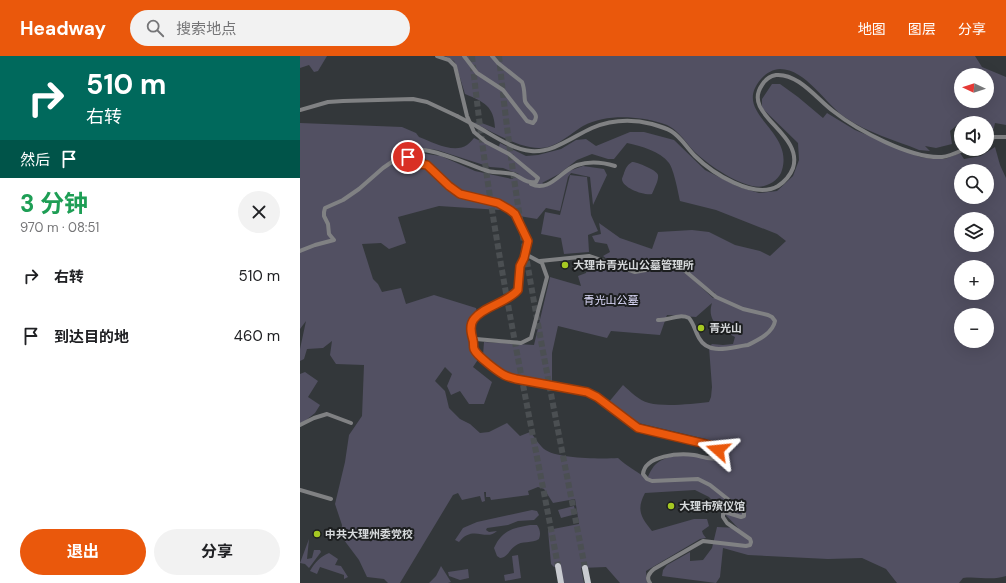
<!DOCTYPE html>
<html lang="zh">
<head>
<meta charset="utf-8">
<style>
  :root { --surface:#fff; --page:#f2f2f2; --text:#202124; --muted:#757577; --accent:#ea580c }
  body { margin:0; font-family:"DM Sans","Noto Sans SC",sans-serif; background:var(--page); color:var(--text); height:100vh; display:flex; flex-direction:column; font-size:15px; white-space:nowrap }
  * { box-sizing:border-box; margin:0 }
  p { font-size:13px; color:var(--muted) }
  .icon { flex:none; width:22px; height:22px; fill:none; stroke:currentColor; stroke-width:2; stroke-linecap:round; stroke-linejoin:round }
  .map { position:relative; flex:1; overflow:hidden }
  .details { display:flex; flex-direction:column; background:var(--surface); width:300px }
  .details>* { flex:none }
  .top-card { background:#00695c; color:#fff; overflow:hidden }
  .needle { width:26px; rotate:274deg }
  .tools { position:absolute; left:654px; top:12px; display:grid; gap:8px }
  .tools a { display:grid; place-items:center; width:40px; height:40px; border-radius:50%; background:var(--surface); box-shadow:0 4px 16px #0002; font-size:20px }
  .pin { position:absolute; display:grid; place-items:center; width:34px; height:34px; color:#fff; margin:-17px; border:2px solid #fff; border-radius:50%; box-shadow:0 1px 4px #0007 }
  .me { position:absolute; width:44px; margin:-22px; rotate:288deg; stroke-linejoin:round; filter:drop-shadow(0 0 3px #0008) }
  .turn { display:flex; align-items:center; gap:14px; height:84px; padding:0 20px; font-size:18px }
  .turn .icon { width:52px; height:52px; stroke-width:2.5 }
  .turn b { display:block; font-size:28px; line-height:34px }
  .then { display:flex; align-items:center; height:38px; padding:0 20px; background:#0003; gap:8px; font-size:15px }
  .round { display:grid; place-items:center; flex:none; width:42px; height:42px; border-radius:21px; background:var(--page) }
  .summary { display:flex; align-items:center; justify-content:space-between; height:68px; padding:0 20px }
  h1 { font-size:24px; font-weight:700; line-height:30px; color:#1e9e55 }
  .cta { display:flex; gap:8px; margin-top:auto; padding:8px 20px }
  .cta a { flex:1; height:46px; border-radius:24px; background:var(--accent); color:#fff; font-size:16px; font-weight:700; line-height:46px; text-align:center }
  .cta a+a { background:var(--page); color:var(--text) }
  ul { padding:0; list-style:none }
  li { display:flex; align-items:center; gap:12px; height:60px; padding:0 20px }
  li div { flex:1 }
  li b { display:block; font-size:15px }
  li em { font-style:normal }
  header { display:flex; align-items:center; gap:24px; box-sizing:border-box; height:56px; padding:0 20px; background:var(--accent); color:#fff }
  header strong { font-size:19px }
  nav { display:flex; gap:22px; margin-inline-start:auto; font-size:14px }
  .search { width:280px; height:36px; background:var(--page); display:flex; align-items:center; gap:10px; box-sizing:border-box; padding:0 14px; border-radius:22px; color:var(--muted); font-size:15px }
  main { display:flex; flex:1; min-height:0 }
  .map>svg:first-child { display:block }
</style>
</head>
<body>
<header>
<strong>Headway</strong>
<div class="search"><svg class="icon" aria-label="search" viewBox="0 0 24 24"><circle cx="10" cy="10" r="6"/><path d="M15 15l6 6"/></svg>搜索地点</div>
<nav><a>地图</a><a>图层</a><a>分享</a></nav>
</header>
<main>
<section class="details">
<div class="top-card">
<div class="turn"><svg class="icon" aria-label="right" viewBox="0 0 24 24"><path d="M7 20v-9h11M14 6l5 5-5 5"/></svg><div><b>510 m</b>右转</div></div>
<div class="then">然后<svg class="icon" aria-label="arrive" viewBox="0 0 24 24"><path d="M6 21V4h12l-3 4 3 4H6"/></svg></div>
</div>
<div class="summary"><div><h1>3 分钟</h1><p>970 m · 08:51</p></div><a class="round"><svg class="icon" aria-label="close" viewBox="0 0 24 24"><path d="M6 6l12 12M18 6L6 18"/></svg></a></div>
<ul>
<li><svg class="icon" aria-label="right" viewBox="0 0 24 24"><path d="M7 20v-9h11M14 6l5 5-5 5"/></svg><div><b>右转</b></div><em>510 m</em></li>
<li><svg class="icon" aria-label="arrive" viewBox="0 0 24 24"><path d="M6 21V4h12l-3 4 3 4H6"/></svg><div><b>到达目的地</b></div><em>460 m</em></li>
</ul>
<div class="cta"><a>退出</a><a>分享</a></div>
</section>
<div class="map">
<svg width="706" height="527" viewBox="0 0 706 527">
  <rect width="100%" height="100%" fill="#33373a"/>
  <g fill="#525062" fill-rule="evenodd">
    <polygon points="0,0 27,0 18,15 14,16 9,9 0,12"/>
    <path d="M145 0H675L682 11 706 21V69L695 67 693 76 687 77V67H672L668 60 650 75 652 88 636 92 625 90 630 95 619 94C595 84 568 77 546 62 525 48 506 13 480 13 473 13 465 18 461 23 431 58 494 73 482 114 480 122 472 128 464 130 446 135 410 110 397 98 385 87 378 71 361 67 337 60 306 58 283 70 270 78 256 92 240 92 220 93 193 76 174 67L179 66 195 72C194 50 184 46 165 38L156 9 154 5ZM661 19H687V45H661Z"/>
    <path d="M472 28H480L498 41 523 62 527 57 555 74 620 101 633 103H645L660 97 664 103 681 100 695 91 700 109 706 122V520C692 525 677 520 663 522L659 527H597L586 513 562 502 528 503 448 499 423 492 420 521 416 527 362 520 363 514 367 509 390 496V505L403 504 412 492 417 471 438 472 409 441 395 434 345 437C336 454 341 461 352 475L394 463H407L409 470 402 475 403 478 406 482 400 483 346 515 347 527H320L306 511 281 512 284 527H263L260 509 254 511 251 508 248 474 279 468 275 443 253 447 244 433 238 431 228 435 229 439 191 444 190 441H186V436H184L185 445 182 446 180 440 162 444 158 437 153 439 100 527H88L84 523 67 521 59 504 41 480 42 469 35 448 45 406 49 379 62 360 64 309 36 308 30 299 32 285 23 292 7 293 4 303 0 305V293L6 265 0 273V67L102 71 116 77 119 81C132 86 154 98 167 89 170 87 172 84 174 82L198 93 200 87 226 100 238 99 261 93 276 84 286 83 296 90 330 76H344L374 84 405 114 439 131 459 137 477 135 493 120 499 104 498 87 462 52V43ZM327 87C341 90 360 95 369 107 374 114 378 136 380 145L416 154 477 178 486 185 470 200 460 195 435 189 409 176 392 174 358 176 352 193 320 182 299 167 301 178 292 180 295 186 307 188 310 196 303 200C310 206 321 213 331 213 349 214 367 205 384 216L374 212 358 211 332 217 289 202 276 203 287 214 286 217 278 220 281 230 250 221 234 289 184 286 183 299 203 317 225 323 252 327V297L258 270 307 282 311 275 360 279 367 259 396 261 412 247C406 266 421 273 435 281L433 288 423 289 412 288 409 291 412 331 411 341 409 346C393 348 364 351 349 347 338 344 331 336 323 329L308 347 320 357 334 366 406 383 414 388 419 394V398L417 402C401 401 374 396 360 405 353 409 350 416 347 423 337 415 326 410 318 402 302 403 256 403 244 393 239 389 235 381 230 376L220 380 207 367 189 376 180 377 170 368 160 363 149 352 145 335 135 325 145 311 152 318 147 330 151 339 160 335 169 348H184L192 326 173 311 179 302C166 286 162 273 177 256L176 252 134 239 106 248 101 232 82 236 78 228 73 223 62 188 81 187 89 193 106 187 98 161 139 150 200 154 198 151C179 147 161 144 146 132 140 127 136 117 129 114 120 109 111 111 103 104L104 98 107 95 116 91 137 94 190 111 203 112 219 118 212 123 175 115 141 100 120 97 131 109 158 132 177 141 207 148 219 160 237 163 246 152 260 155 268 121 271 117 290 121 293 149 307 119 304 113 283 110 269 115 248 130 242 127 259 118 277 104 292 98 308 103H314ZM661 115H687V141H661ZM661 163H687V189H661ZM661 211H687V237H661ZM388 219 415 237 414 242H413ZM661 259H687V285H661Z"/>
    <path d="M332 106C337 106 357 114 358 119 359 124 354 133 352 138 345 140 322 132 322 123 322 122 324 118 324 117 326 112 327 109 332 106Z"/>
    <polygon points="270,119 287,121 291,159 298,175 288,179 289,196 264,198 261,182 241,178 245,156 260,159"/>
    <polygon points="5,316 18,325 8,341 20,349 15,357 0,369 0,318"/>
    <polygon points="274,450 276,458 261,462 258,454"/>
    <path d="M232 454 237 455 239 459 234 464 218 465 208 469 187 472 186 474 189 476 197 475C186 486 173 468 159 486L155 484 163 472 177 466Z"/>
    <path d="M230 469H237C240 473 241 478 239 483 232 488 222 484 215 490 209 494 208 501 200 502L197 500 194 492C202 474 213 472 230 469Z"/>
    <polygon points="9,483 7,503 12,502 14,494 20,494 21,496 9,512 5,508 0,507"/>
    <path d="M29 497 38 503 35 509 41 510 48 521 44 523V519L20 511 17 518 10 515C15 506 20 501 29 497Z"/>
    <polygon points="218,499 221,522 205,525 204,519 214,517 212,500"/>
    <polygon points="141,510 151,526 148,527 129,527 136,520"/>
    <polygon points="168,513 169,522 160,524 149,520 148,516"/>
  </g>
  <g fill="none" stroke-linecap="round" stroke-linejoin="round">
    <g stroke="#4b4f52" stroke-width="6" stroke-dasharray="6 3" stroke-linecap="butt">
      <path d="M172 0C189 172 226 340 258 510"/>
      <path d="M199 0C216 173 252 342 285 512"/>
    </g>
    <g stroke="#808183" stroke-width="4">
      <path d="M137 0 149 4 155 10 167 60 174 76 186 86 209 98 238 122 236 126C226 128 221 121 213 118 205 116 196 117 188 115 175 112 117 83 108 98 107 101 108 103 110 106L127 109 149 130 160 138 198 147 214 157 227 183 226 198 229 200 242 207 247 221 231 282 221 287 176 283 174 288C175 302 203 319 216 323L287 336 297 341 337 372 415 391 418 395 416 402C409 404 401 400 394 399 380 397 345 399 343 418L347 423 352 425 398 423 410 429 444 456V460L441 461 425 456 423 458V461L427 467 450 483 451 486 450 489 446 490 403 485 354 513C349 517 346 522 350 527"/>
      <path d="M164 0 177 17 203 34 227 65 233 67C242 58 228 53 225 45 224 39 225 33 222 26L198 7 192 0"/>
      <polyline points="0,54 28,46 43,45 113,43 127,46 157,60"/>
      <path d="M178 71C194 80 212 93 231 95 253 97 272 81 292 72 311 64 332 63 352 68 359 70 366 72 371 75 381 81 387 92 395 100 412 117 454 144 478 130 484 126 490 120 493 112 504 77 441 59 462 29 465 24 470 20 476 19 498 17 517 43 533 55 557 74 611 103 642 101 650 100 658 96 665 93"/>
      <polyline points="687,83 695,81 706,81"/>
      <path d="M231 128C250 137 261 114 277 109 290 105 302 106 315 110"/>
      <polyline points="0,195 15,189 34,184 29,178 28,168 24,160 24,156 25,152 43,144 59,133 83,112 99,101 108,101"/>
      <path d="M240 205 289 200 335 216 362 211H376L384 214 416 241 443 253 468 259 472 261 475 265C473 277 458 284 448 289 431 291 409 300 399 282 395 275 394 268 389 262 378 257 369 265 358 264"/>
      <path d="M174 286C171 277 169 271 174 262L213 239 218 234 220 210 226 196"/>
      <polyline points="0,369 14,362 27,358 51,367"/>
      <polyline points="0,434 31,443"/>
    </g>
    <g stroke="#c9cbd0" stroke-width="6">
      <polyline points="258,510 261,527"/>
      <polyline points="285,512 288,527"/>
    </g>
    <polyline stroke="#808183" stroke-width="4" points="157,60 178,71"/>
  </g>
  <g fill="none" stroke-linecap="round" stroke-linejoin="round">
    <defs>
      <path id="route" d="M108 101 109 105 112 107 127 109 149 130 160 138 198 147 210 154 215 158 228 185 224 202 220 210 218 234C207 247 184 250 174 263 169 269 171 277 173 284 174 287 173 290 174 293 177 300 197 315 204 319 208 321 212 322 216 323L287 336 297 341 338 372 414 390 418 394"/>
    </defs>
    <use href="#route" stroke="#983908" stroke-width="10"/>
    <use href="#route" stroke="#ea580c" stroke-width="7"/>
  </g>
  <g fill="#a5c822" stroke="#1c1e1f" stroke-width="1.5">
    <circle cx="265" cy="209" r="4"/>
    <circle cx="401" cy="272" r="4"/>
    <circle cx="371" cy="450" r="4"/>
    <circle cx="17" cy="478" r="4"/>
  </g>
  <g text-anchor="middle" stroke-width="4" stroke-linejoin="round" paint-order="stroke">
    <g font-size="11" font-weight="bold" fill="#d6d9db" stroke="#1c1e1f" text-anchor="start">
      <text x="273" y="213">大理市青光山公墓管理所</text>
      <text x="409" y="276">青光山</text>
      <text x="379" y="454">大理市殡仪馆</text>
      <text x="25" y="482">中共大理州委党校</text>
    </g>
    <g font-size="11" fill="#dfddfd" stroke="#1c1e1f">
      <text x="311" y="248">青光山公墓</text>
    </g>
  </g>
</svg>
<div class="tools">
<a><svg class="needle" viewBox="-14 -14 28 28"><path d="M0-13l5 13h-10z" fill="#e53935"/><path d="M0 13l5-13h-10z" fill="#757577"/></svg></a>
<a><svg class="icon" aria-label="sound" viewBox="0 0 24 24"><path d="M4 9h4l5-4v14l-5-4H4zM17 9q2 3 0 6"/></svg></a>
<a><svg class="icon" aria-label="search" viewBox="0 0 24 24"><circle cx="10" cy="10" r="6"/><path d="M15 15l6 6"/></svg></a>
<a><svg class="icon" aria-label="layers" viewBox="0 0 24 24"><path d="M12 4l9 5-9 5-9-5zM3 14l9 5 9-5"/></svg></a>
<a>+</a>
<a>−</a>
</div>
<div class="pin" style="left:108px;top:101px;background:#d93025"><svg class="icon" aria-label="arrive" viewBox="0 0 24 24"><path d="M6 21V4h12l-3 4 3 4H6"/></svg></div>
<svg class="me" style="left:418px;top:394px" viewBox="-20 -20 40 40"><path d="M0-17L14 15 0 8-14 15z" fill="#ea580c" stroke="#fff" stroke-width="4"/></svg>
</div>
</main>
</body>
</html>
